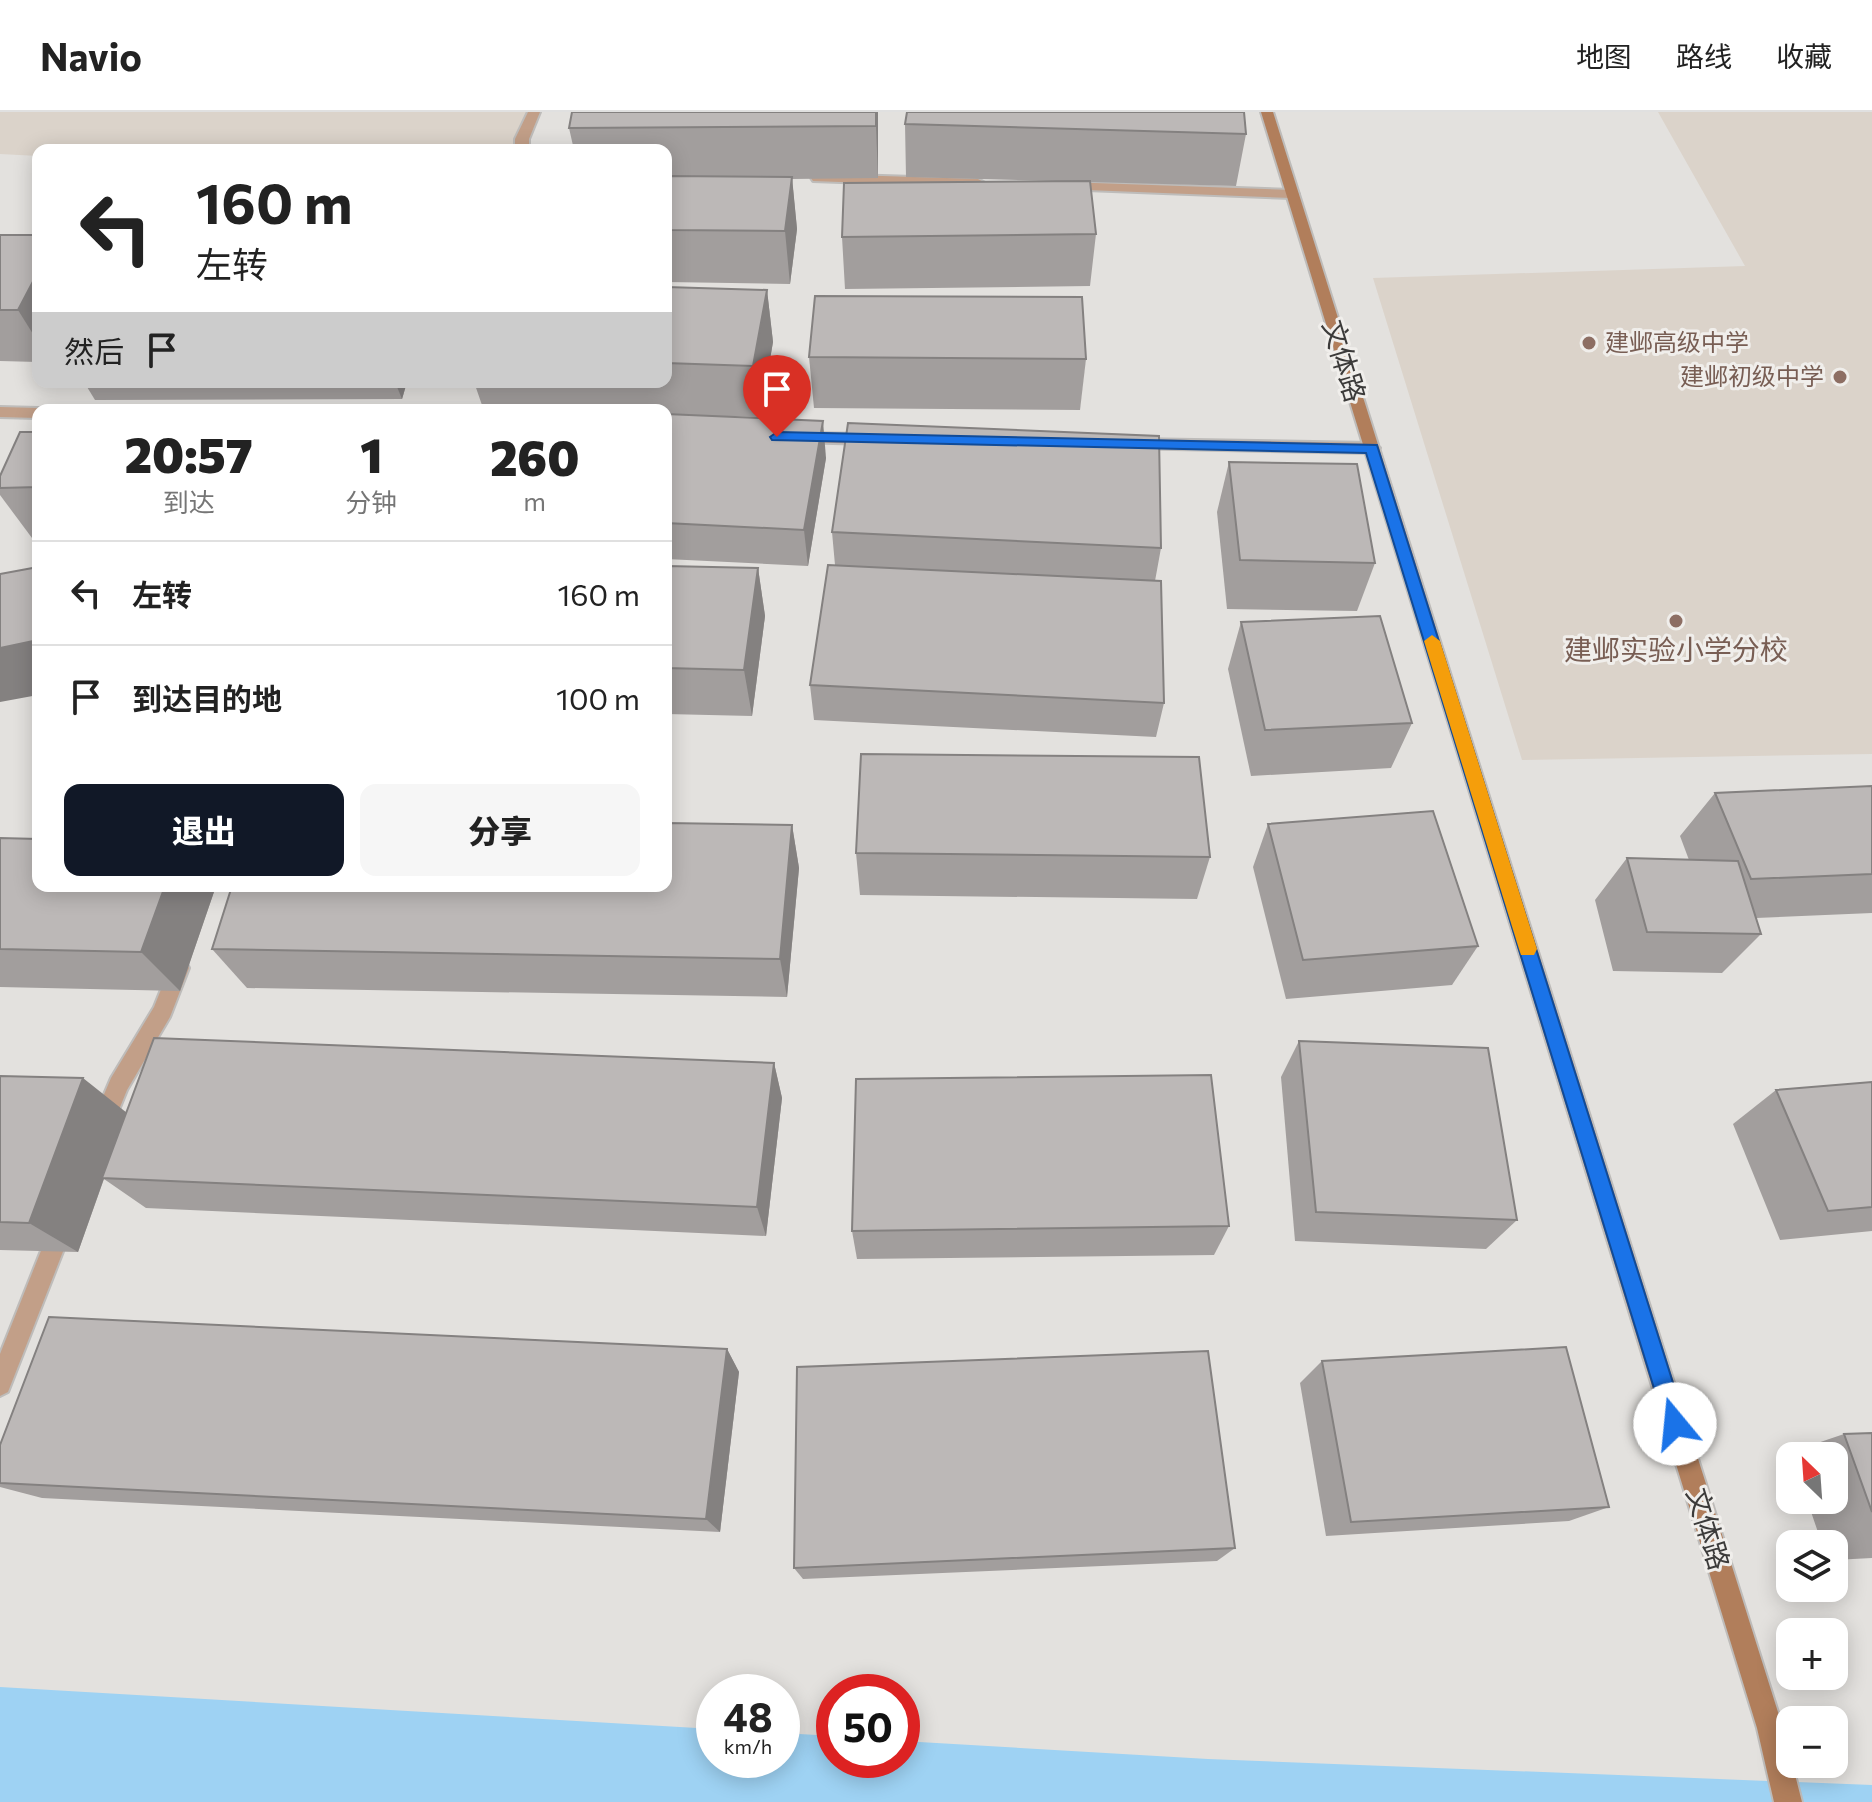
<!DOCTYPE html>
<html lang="zh">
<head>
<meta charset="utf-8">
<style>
  :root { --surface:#fff; --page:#f6f6f6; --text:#222; --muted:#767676; --line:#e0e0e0; --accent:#111827 }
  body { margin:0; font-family:Commissioner,"Noto Sans SC",sans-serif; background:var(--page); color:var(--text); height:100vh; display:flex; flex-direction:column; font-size:30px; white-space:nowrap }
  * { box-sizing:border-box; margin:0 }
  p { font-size:26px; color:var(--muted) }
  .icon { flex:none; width:44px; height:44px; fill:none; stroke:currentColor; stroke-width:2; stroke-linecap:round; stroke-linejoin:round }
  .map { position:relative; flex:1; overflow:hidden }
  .sheet { position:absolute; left:32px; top:292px; width:640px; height:488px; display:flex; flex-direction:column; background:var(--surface); border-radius:16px; box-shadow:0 4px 20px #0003 }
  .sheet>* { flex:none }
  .guide { position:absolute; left:32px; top:32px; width:640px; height:244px; border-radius:16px; box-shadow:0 4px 20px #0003; background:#fff; color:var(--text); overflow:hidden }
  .needle { width:52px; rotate:335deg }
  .buttons { position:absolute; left:1776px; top:1330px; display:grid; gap:16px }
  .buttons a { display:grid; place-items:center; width:72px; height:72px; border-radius:16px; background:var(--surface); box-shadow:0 4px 20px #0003; font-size:40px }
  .speed { position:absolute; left:696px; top:1562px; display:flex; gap:16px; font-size:40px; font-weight:700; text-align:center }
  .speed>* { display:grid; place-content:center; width:104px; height:104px; border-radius:50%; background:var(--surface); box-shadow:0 4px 20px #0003; line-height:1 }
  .speed small { font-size:20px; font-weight:400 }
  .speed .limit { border:12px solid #d22; background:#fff; color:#111 }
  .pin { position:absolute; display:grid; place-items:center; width:68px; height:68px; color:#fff; margin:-82px -34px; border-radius:50% 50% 50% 0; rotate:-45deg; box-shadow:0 0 8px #0007 }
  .pin .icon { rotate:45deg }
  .me { position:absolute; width:88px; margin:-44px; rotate:343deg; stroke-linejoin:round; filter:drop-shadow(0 0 6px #0008) }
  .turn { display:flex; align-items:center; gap:28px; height:168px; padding:0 32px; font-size:36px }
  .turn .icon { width:104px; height:104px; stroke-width:2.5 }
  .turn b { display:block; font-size:56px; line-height:68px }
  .then { display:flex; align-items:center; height:76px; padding:0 32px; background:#0003; gap:16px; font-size:30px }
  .eta { display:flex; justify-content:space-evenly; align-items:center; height:136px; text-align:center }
  .eta b { font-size:48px; font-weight:800; line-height:56px }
  .cta { display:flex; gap:16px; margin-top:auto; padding:16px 32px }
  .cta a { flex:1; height:92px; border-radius:16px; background:var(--accent); color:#fff; font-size:32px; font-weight:800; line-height:92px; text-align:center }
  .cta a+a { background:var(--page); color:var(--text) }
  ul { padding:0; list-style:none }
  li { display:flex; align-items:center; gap:24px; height:104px; padding:0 32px; border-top:2px solid var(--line) }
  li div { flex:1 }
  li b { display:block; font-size:30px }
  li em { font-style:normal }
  header { display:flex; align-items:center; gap:48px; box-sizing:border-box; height:112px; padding:0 40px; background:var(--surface); border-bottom:2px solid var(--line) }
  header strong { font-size:38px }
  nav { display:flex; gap:44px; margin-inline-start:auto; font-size:28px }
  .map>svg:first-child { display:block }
</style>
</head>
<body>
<header>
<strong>Navio</strong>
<nav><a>地图</a><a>路线</a><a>收藏</a></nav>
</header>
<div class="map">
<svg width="1872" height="1690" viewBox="0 0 1872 1690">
  <rect width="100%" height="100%" fill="#e3e1de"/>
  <g fill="#dbd3ca">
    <polygon points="0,0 529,0 514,38 38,38 38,44 0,42"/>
    <polygon points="1658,0 1872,0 1872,642 1522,648 1373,166 1745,154"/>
  </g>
  <polygon fill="#9ed2f3" points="0,1575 714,1617 714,1648 782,1648 782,1621 834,1624 834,1648 902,1648 902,1629 1208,1647 1872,1673 1872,1690 0,1690"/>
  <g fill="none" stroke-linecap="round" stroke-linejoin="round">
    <defs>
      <g id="lane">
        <polygon points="528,0 540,0 529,27 529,38 515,38 515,27"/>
        <polygon points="818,62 978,67 985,71 978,75 813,69 811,66"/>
        <polygon points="1066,70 1292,78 1299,82 1292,86 1061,77 1059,74"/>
        <polygon points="0,295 38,296 44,298 38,298 38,306 0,305"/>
        <polygon points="800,321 872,322 880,327 872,332 794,330 794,322"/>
        <polygon points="1132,327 1372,331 1380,336 1372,341 1126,336 1124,332"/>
        <polygon points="179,847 186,850 189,856 170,905 127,978 110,1020 102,1023 94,1020 91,1013 111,966 154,895 172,850"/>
        <polygon points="62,1103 70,1106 73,1114 8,1280 0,1284 0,1242 54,1106"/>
      </g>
      <polygon id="secondary" points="1261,0 1273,0 1783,1616 1802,1690 1774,1690 1757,1616"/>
    </defs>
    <use href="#lane" stroke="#bebcba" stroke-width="4"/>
    <use href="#secondary" stroke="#bebcba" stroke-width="4"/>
    <use href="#lane" fill="#c29f88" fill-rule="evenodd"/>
    <use href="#secondary" fill="#b17e5b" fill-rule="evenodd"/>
  </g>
  <g fill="#a29e9d">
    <polygon points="572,0 878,0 878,66 792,67 797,117 790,172 666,170 666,38 574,38 569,16"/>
    <polygon points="905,12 1246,22 1236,74 1090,70 1096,122 1090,174 845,177 842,125 1055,69 906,65"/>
    <polygon points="0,123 38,123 38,250 0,249"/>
    <polygon points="666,175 767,178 773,230 760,305 714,304 826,346 808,454 666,447 666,298 521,298 483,296 474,270 666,270"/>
    <polygon points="809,245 1086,247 1080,298 814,296"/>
    <polygon points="84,270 407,270 402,287 95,288"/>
    <polygon points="38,320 38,425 32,426 0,383 0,364"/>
    <polygon points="1229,350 1375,451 1357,499 1227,497 1217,400"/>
    <polygon points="832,420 1161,436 1155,469 1164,591 1156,625 814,608 810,573 835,453"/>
    <polygon points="666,454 758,456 765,504 752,604 666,602"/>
    <polygon points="1241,510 1412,611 1391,656 1251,664 1228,557"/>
    <polygon points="1872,674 1872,801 1756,806 1761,822 1722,861 1613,859 1595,788 1627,746 1689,748 1680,724 1715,681"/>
    <polygon points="1268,712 1478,834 1452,873 1286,887 1253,755"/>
    <polygon points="792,713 799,756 787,885 247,876 212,837"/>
    <polygon points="0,726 38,774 216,774 180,879 0,875"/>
    <polygon points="856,741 1210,745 1197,787 860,783"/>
    <polygon points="1299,929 1517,1108 1486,1137 1295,1129 1281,965"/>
    <polygon points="774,951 782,986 766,1124 146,1096 104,1067 78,1140 0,1138 0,964 126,1000"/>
    <polygon points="1872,970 1872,1119 1780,1128 1733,1012 1776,978"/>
    <polygon points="1229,1114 1214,1143 857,1147 852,1119"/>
    <polygon points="727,1237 739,1260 720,1420 42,1386 0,1375 0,1333"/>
    <polygon points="1322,1249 1609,1395 1569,1409 1326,1424 1300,1271"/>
    <polygon points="1872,1321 1872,1446 1834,1448 1834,1432 1822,1432 1807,1388 1834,1388 1834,1344 1792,1344 1791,1340 1844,1322"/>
    <polygon points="1235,1436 1217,1449 803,1467 794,1456"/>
  </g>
  <g fill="#848180">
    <polygon points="876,0 878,0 878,66 876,14"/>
    <polygon points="792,65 797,117 790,172 785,119"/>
    <polygon points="38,160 38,230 18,198"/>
    <polygon points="767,178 773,230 760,305 753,254"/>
    <polygon points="395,270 407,270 402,287"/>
    <polygon points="823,309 826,346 808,454 804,418"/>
    <polygon points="758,456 765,504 752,604 744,558"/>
    <polygon points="38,528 38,583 0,590 0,536"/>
    <polygon points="792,713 799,756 787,885 780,847"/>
    <polygon points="165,774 216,774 180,879 141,840"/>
    <polygon points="774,951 782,986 766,1124 757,1095"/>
    <polygon points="83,966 127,1001 78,1140 29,1111"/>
    <polygon points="727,1237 739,1260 720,1420 706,1407"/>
  </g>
  <g fill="#bcb8b7" stroke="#848180" stroke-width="2">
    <polygon points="572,0 876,0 876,14 569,16"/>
    <polygon points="907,0 1244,0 1246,22 905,12"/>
    <polygon points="666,64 792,65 785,119 666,118"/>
    <polygon points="1090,69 1096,122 842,125 844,71"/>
    <polygon points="0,123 38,123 38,160 18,198 0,198"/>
    <polygon points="666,175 767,178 753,254 666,251"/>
    <polygon points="815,184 1082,185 1086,247 809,245"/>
    <polygon points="522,295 592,298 521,298"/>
    <polygon points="666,302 823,309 804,418 666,411"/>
    <polygon points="848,311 1159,324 1161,436 832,420"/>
    <polygon points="20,320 38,320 38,375 0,376 0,364"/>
    <polygon points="1229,350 1357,352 1375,451 1240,448"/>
    <polygon points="828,453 1161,469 1164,591 810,573"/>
    <polygon points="666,454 758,456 744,558 666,556"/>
    <polygon points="38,455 38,528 0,536 0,462"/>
    <polygon points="1380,504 1412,611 1265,618 1241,510"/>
    <polygon points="861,642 1199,645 1210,745 856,741"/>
    <polygon points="1872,674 1872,762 1751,767 1715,681"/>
    <polygon points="1433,699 1478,834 1303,848 1268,712"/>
    <polygon points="666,711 792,713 780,847 212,837 232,774 666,774"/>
    <polygon points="0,726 38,727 38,774 165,774 141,840 0,837"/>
    <polygon points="1627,746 1738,749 1761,822 1647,820"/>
    <polygon points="154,926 774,951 757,1095 102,1066"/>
    <polygon points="1299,929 1488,936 1517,1108 1316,1100"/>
    <polygon points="1211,963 1229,1114 852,1119 856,967"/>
    <polygon points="0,964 83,966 29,1111 0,1110"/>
    <polygon points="1872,970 1872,1095 1828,1099 1776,978"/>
    <polygon points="49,1205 727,1237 706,1407 0,1371 0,1333"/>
    <polygon points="1566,1235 1609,1395 1351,1410 1322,1249"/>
    <polygon points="1208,1239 1235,1436 794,1456 797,1255"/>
    <polygon points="1872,1321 1872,1400 1844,1322"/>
  </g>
  <polygon fill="#1a73e8" stroke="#114b97" stroke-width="2" points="777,320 1377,333 1686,1312 1683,1319 1675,1322 1668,1319 1665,1312 1366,341 772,328 770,325"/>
  <polygon fill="#f59e0b" points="1432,523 1440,529 1537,837 1534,843 1521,843 1519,837 1424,529"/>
  <g fill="#8d6e63" stroke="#f0eeeb" stroke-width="3">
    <circle cx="1589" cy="231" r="8"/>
    <circle cx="1840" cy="265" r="8"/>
    <circle cx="1676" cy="509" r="8"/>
  </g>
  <g text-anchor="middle" stroke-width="6" stroke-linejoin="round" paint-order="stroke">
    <g font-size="24" fill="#785e54" stroke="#f0eeeb" text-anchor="start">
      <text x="1605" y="239">建邺高级中学</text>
      <text x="1824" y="273" text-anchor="end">建邺初级中学</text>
    </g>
    <g font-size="28" fill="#3c3b3a" stroke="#f0eeeb">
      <text transform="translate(1344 249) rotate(73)" y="10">文体路</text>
      <text transform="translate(1708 1417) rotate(73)" y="10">文体路</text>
    </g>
    <g font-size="28" fill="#785e54" stroke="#f0eeeb">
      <text x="1676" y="548">建邺实验小学分校</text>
    </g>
  </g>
</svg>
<div class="buttons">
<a><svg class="needle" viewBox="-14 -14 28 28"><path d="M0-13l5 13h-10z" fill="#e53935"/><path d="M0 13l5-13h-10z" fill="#767676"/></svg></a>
<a><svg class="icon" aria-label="layers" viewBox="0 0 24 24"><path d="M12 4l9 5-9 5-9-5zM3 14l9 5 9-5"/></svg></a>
<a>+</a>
<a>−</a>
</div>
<div class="speed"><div>48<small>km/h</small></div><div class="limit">50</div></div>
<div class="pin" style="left:777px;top:325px;background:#d93025"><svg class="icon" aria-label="arrive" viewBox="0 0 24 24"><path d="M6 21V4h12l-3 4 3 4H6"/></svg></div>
<svg class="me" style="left:1675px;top:1312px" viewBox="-20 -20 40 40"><circle r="19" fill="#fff"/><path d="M0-13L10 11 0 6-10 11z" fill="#1a73e8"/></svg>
<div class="guide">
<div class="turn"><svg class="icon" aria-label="left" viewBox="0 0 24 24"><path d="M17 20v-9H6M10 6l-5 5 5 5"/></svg><div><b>160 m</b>左转</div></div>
<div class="then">然后<svg class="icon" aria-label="arrive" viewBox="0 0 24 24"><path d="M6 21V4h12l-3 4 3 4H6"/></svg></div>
</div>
<section class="sheet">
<div class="eta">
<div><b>20:57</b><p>到达</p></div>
<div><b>1</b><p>分钟</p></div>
<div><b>260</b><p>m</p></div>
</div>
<ul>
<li><svg class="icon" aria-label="left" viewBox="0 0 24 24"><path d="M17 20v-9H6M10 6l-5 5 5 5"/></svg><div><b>左转</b></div><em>160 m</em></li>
<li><svg class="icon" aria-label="arrive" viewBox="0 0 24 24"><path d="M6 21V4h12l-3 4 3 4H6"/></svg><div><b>到达目的地</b></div><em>100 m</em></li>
</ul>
<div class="cta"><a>退出</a><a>分享</a></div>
</section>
</div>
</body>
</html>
